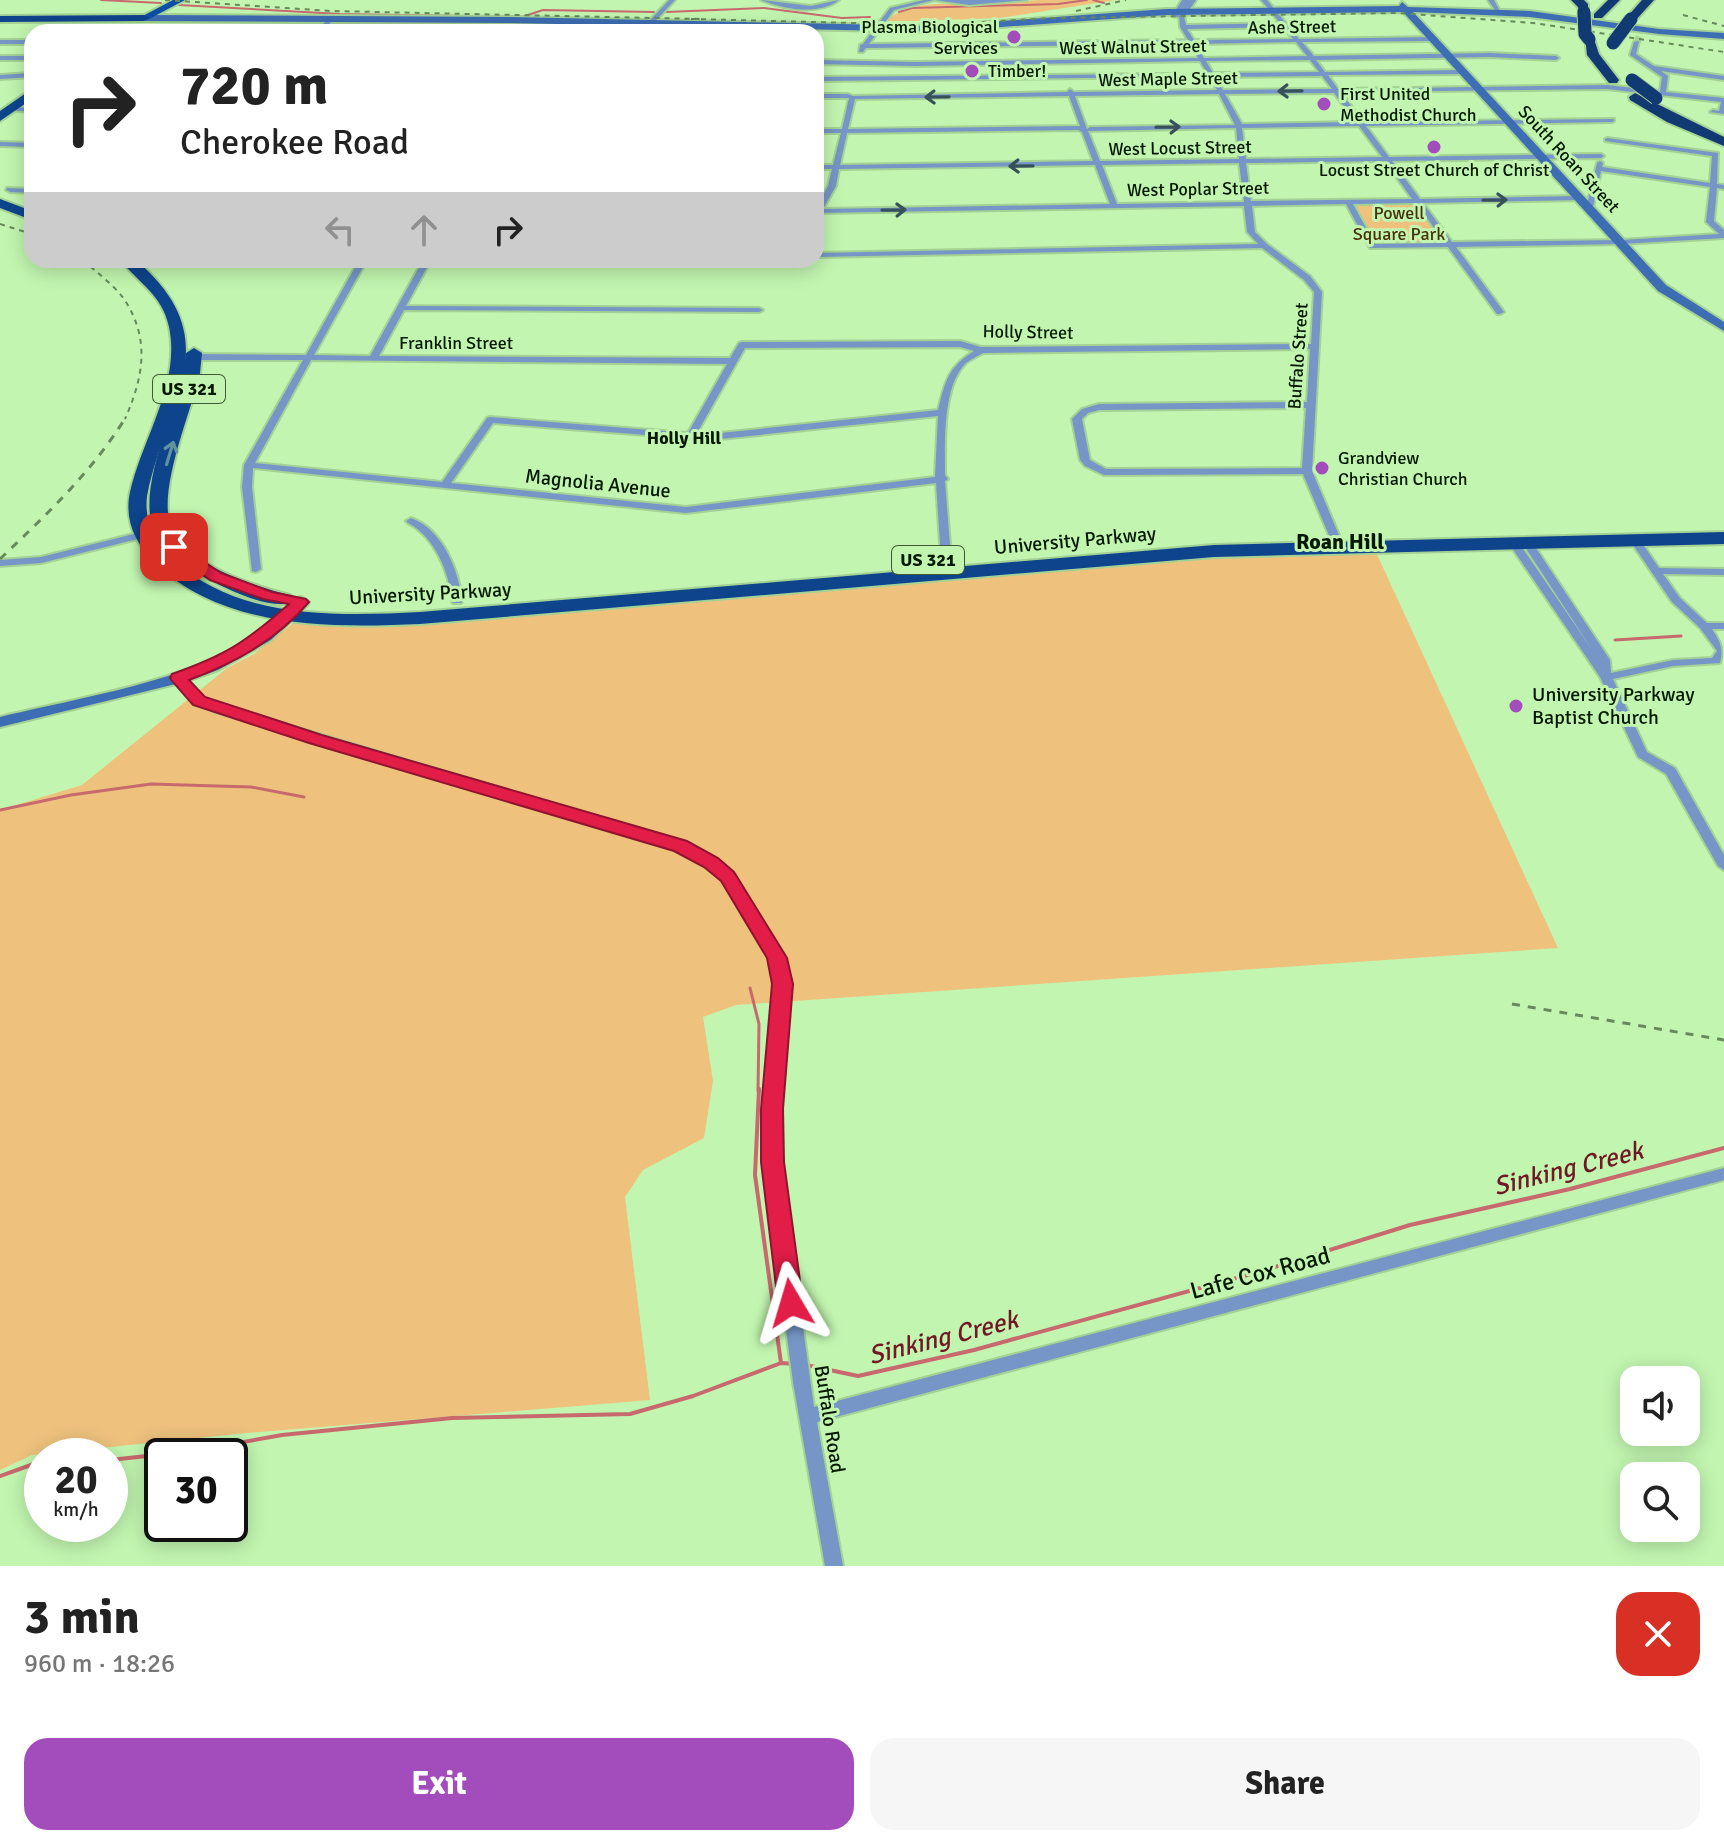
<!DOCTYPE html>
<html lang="en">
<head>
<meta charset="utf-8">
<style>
  :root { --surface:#fff; --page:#f6f6f6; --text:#222; --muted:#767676; --accent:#a24dbb }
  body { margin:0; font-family:Signika,sans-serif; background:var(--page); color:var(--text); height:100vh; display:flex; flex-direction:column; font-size:30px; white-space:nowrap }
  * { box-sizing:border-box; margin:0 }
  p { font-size:26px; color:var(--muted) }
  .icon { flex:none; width:44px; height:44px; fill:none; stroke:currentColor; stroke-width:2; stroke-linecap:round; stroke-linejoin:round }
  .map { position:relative; height:1566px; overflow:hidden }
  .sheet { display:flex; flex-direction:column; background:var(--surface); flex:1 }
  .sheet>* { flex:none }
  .banner { position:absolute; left:24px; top:24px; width:800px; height:244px; border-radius:24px; box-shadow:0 4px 20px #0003; background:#fff; color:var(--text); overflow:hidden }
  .fabs { position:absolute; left:1620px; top:1366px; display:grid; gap:16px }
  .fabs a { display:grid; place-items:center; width:80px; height:80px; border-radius:16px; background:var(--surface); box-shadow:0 4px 20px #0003; font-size:40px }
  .speed { position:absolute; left:24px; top:1438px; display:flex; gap:16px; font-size:40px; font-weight:700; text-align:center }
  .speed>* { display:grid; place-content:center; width:104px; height:104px; border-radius:50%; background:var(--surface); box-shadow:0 4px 20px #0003; line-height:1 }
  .speed small { font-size:20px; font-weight:400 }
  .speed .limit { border:4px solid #111; border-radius:12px; background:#fff; color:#111 }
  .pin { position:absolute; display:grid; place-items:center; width:68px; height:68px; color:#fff; margin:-34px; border-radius:16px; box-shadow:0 4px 12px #0006 }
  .me { position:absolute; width:88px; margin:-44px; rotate:353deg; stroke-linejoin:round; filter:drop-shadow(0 0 6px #0008) }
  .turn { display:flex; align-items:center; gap:28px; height:168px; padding:0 24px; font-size:36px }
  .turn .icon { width:104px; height:104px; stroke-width:2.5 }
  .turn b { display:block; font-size:56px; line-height:68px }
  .lanes { display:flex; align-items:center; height:76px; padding:0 24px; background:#0003; justify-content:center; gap:40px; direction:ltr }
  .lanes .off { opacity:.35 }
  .round { display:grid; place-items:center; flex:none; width:84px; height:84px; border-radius:24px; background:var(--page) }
  .overview { display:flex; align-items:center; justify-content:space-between; height:136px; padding:0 24px }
  h1 { font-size:48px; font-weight:700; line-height:60px }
  .cta { display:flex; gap:16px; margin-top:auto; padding:16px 24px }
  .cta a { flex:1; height:92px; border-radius:24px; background:var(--accent); color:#fff; font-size:32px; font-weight:700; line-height:92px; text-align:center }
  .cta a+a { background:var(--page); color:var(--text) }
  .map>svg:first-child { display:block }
</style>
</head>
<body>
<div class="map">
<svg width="1724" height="1566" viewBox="0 0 1724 1566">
  <rect width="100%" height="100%" fill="#c2f6b0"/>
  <g fill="#eec27d">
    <path d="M1038 0H1116L1000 18 886 22C907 0 944 4 974 4 996 3 1017 2 1038 0Z"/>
    <polygon points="1355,203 1416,203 1445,243 1377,244 1352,204"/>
    <polygon points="1375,550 1558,948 736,1005 703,1017 713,1081 704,1138 643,1170 625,1197 650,1400 247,1433 32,1455 0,1470 0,810 82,785 227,668 254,654 292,624 358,625 1191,556"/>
  </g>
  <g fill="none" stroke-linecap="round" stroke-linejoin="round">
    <g stroke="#c8696e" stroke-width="2">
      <polyline points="101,0 161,3"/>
      <polyline points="1093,0 1104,3"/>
      <polyline points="179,5 340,14 522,17 543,10 654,12"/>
      <polyline points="666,12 764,8 842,18 870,17"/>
      <polyline points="899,12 912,8 1058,4 1087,0"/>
    </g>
    <g stroke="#c8696e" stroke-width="3">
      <polyline points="1615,640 1681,636"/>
      <polyline points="0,810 71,795 151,784 251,787 304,797"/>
      <polyline points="750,988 759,1024 758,1091"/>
    </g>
    <g stroke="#c8696e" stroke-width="4">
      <polyline points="759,1089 755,1175 781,1363"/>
      <polyline points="806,1365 858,1376 974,1350 1262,1271 1410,1225 1570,1189 1724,1148"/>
      <polyline points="110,1460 193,1451 282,1435 452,1418 630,1414 693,1396 781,1363 795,1364"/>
      <polyline points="0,1476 42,1461"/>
    </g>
    <polyline stroke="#a6d596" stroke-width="6" stroke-dasharray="6 3" stroke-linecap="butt" points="1637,42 1640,33"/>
    <defs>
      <g id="minor">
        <polygon points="669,0 675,0 645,32 639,32"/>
        <path d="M761 0 811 6 839 0C818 16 784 9 761 0Z"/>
        <path d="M924 0H934L894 10 869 44 1188 40 1180 27 1179 15 1184 16 1186 25 1280 23 1261 0H1267L1299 39 1435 37 1438 39 1435 41 1302 42 1314 56 1490 53 1556 56 1559 58 1556 60 1490 57 1316 60 1325 72 1465 70 1468 72 1465 74 1328 75 1338 89 1607 85 1660 91 1662 77 1630 55 1634 42 1639 41 1636 54 1654 66 1724 76V80L1661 71 1668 76 1666 92 1724 98V114L1710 112 1713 110 1719 111 1721 102 1607 89 1341 92 1363 122 1614 119V121L1612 122 1366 126 1389 157 1601 154 1604 156 1601 158 1392 161 1420 199 1580 196 1584 198 1580 200 1423 203 1452 242 1621 240 1719 234 1706 222 1710 187 1601 171 1593 207 1586 209 1597 163 1600 161 1603 163 1602 167 1710 183 1712 156 1605 141V139L1607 138 1718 153 1717 184 1724 185V189L1717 188 1714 221 1724 230V238L1621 244 1456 247 1504 312 1500 314H1497L1448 247 1370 248 1346 204 1252 206 1255 232 1267 244 1310 276 1322 292 1312 471 1344 547 1339 550 1334 547 1303 474 1104 475 1085 466 1080 460 1072 419 1082 409 1099 404 1307 402 1310 349 983 353C978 356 971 359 966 363 942 386 945 444 945 475L948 479 945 481 951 558 955 573 954 575H946L941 558 936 483 686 513 253 468 252 487 261 569 256 572 252 571 242 487 244 465 303 360H187L183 357 187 354 306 355 359 260H367L314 355 370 356 423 260H431L406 306 759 308 763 310 759 312 404 310 379 356 730 358 739 343 742 342 960 341 981 347 1311 344 1314 292 1304 280 1262 248 816 257V253L1258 244 1247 232 1244 206 816 213V208L828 186 832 169H816V165H833L841 133H816V129H842L849 98H816V94H848L853 96 1067 92 1070 89 1074 92 1217 90 1200 61 915 66 816 64V60L915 62 1198 58 1190 44 866 48 863 52H859L860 45 863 44 890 8ZM1283 27 1293 39 1194 40 1187 29ZM1296 42 1307 56 1204 58 1196 44ZM1310 60 1319 72 1213 73 1206 61ZM1322 76 1332 89 1223 90 1215 77ZM1334 93 1356 122 1242 124 1225 94ZM1219 94 1235 125 1090 127 1087 129 1075 96ZM1069 96 1080 126 848 129 855 99ZM1359 126 1382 157 1246 159 1242 128ZM1236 128 1239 159 1100 161 1088 131ZM1078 130 1082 132 1093 161 840 165 847 133ZM1385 161 1412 199 1251 201 1246 163ZM1239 163 1244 202 1117 204 1102 165ZM1095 165 1110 204 823 209 836 186 839 169ZM1416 203 1445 243 1375 244 1353 204ZM960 347 974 351C948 367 945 382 938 410L711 434 697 433 745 348ZM311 360 727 364 688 433 490 417 487 418 442 482 255 463ZM1306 408 1302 468 1106 469 1090 460 1082 419 1088 413 1099 410ZM938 416 935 477 686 507 451 483 493 423 711 440Z"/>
        <polygon points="935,0 1027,0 969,5"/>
        <polygon points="1488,0 1494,0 1501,13 1497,13"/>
        <polygon points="329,17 334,18 327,27 329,32 323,32 321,27"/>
        <rect x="0" y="40" width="32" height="4"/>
        <rect x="0" y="56" width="32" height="4"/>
        <polygon points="32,73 32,77 0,79 0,75"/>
        <polygon points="1170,74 1172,75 1172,77 816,81 816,77"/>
        <polygon points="10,107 32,108 32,112 8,110 8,108"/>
        <polygon points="0,142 32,143 32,147 0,146"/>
        <polygon points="7,188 32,189 32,193 10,192 6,190"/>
        <path d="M411 518C442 529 459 570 462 601L461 603H453L452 601C449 572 435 537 408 523L406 521Z"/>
        <polygon points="162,527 167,530 166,532 41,563 0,566 0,560 41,557"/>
        <path d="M1634 536 1638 537 1659 568 1724 569V575L1663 574 1680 598 1707 623H1724V629H1712C1720 641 1724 649 1720 663L1673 666 1613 679 1647 752 1675 768 1724 855V870L1718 866 1666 774 1638 757 1600 677 1508 542 1509 540H1517L1593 651 1521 541 1526 538 1530 539 1610 660 1611 673 1673 660 1712 658 1717 651 1700 628 1672 602 1629 539Z"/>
        <polygon points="178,675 182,676 203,699 224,706 685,843 715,859 732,873 784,958 789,984 779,1109 780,1162 814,1407 1724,1168 1724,1180 817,1422 843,1566 825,1566 793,1382 764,1162 765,1109 775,984 770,958 722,879 707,865 677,849 216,712 195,703 172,678"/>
      </g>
      <polygon id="tertiary" points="1182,0 1196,0 1184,18 1172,16"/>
      <g id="secondary">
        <polygon points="1402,2 1408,7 1530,11 1659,29 1724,33 1724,39 1659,34 1530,17 1413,12 1666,285 1724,322 1724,331 1658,291 1403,12 1166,15 934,32 511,23 144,21 140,18 144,15 511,17 934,26 1166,9 1399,6"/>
        <path d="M301 597 309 602 307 605 271 640 218 670 184 682 0 727V717C76 698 197 680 260 633 272 624 284 610 295 599Z"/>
      </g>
      <polygon id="primary" points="173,0 185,0 147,20 139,18"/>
      <g id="trunk">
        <polygon points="0,16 144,15 149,18 144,21 0,22"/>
        <polygon points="32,89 32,99 0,121 0,111"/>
        <polygon points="0,199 32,211 32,220 0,208"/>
        <path d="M120 260H136C230 341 166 400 147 496 144 524 155 542 174 560 238 620 339 616 420 612L1214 545 1724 532V544L1214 557 420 624C330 628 224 629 155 563 135 543 124 520 130 492 142 439 181 383 169 327 163 296 139 283 120 260Z"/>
        <path d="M194 348 202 353 200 373C191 414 154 495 173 533 189 565 257 587 290 595L293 599 290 603C268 608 233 592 214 582 193 572 163 555 154 532 135 484 181 404 186 353Z"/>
      </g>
      <g id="motorway">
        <polygon points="1571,0 1584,0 1588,4 1588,14 1580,14 1578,7"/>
        <polygon points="1608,0 1620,0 1602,18 1594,18 1594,14"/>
        <polygon points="1642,0 1654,0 1635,21 1627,21 1627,17"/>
        <polygon points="1585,36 1593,36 1599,54 1619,80 1617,83 1609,83 1587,55"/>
        <polygon points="1635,93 1724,137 1724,146 1667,122 1630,100 1629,97"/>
      </g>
    </defs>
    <use href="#minor" stroke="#a4d294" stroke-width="4"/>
    <use href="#tertiary" stroke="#a4d294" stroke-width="4"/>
    <use href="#secondary" stroke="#a4d294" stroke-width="4"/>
    <use href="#primary" stroke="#a4d294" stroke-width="4"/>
    <use href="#trunk" stroke="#a4d294" stroke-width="4"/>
    <use href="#motorway" stroke="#a4d294" stroke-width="4"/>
    <use href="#minor" fill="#7596c6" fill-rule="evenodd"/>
    <use href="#tertiary" fill="#7596c6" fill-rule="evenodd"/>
    <use href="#secondary" fill="#3d6db3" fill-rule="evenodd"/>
    <use href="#primary" fill="#0b4ea4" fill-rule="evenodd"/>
    <use href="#trunk" fill="#0e448c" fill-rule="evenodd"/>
    <use href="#motorway" fill="#113a73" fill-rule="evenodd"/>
    <g stroke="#668a5b" stroke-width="2" stroke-dasharray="5 5" stroke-linecap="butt">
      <polyline points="165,0 331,11 701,19"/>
      <polyline points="1076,11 1126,0"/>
      <polyline points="1683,15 1724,26"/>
      <polyline points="691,19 933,25 1050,18 1398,13 1533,23 1724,52"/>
      <polyline points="0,224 32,234"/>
      <path d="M83 260C96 272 114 285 124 299 151 340 143 378 125 419"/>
    </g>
    <g stroke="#668a5b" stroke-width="3" stroke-dasharray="8 8" stroke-linecap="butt">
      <path d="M0 559C46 515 92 472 126 417"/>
      <polyline points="1512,1004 1724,1040"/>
    </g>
    <defs>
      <g id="motorway-bridge">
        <polyline points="1584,12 1585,34 1589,39"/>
        <polyline points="1613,43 1631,19"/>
        <polyline points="1632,80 1656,98"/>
      </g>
    </defs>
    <use href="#motorway-bridge" stroke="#a4d294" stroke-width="15" stroke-linecap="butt"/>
    <use href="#motorway-bridge" stroke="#113a73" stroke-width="13"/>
  </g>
  <defs><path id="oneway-shaft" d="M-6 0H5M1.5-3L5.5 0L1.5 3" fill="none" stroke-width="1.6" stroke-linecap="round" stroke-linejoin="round" transform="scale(2)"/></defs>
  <g stroke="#37515a">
    <use href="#oneway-shaft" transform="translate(1290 91) rotate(179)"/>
    <use href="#oneway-shaft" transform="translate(937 97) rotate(179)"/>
    <use href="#oneway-shaft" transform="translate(1168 127) rotate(-1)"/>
    <use href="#oneway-shaft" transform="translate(1021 166) rotate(179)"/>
    <use href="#oneway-shaft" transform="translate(1495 200) rotate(-1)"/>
    <use href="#oneway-shaft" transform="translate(894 210) rotate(-1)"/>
  </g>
  <use stroke="#5f949c" href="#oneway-shaft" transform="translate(170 453) rotate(-73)"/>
  <path fill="#e11d48" stroke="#92132f" stroke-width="2" d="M174 542 221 573 272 592 306 599 309 602C277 640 235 663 189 680L205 697 322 735 687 841 718 858 734 872 787 958 793 984 783 1109 784 1162 803 1303 800 1310 791 1314 782 1310 778 1303 761 1162V1109L772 984 767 958 721 881 704 867 674 851 309 743 193 705 172 681 170 678 172 674C226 655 246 642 289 604L263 599 210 580 169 550V543Z"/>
  <g fill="#a24dbb" stroke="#c2f6b0" stroke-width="3">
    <circle cx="1014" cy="37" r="8"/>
    <circle cx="972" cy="71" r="8"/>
    <circle cx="1324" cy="104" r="8"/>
    <circle cx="1434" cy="147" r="8"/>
    <circle cx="1322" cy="468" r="8"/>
    <circle cx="1516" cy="706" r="8"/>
  </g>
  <g text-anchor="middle" stroke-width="6" stroke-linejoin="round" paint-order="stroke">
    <g font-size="18" fill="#051801" stroke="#c2f6b0" text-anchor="start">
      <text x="998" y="33" text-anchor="end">Plasma Biological<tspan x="998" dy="21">Services</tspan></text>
      <text x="988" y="77">Timber!</text>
      <text x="1340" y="100">First United<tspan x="1340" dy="21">Methodist Church</tspan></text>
      <text x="1434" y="176" text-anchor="middle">Locust Street Church of Christ</text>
      <text x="1338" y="464">Grandview<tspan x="1338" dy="21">Christian Church</tspan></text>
    </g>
    <g font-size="18" fill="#051801" stroke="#c2f6b0">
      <text transform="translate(1292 27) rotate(-1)" y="6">Ashe Street</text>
      <text transform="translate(1133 47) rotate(-1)" y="6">West Walnut Street</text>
      <text transform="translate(1168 79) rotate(-1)" y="6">West Maple Street</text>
      <text transform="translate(1180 148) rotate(-1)" y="6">West Locust Street</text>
      <text transform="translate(1569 159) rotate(47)" y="6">South Roan Street</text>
      <text transform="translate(1198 189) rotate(-1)" y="6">West Poplar Street</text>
      <text transform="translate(1028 332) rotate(1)" y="6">Holly Street</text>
      <text x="456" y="349">Franklin Street</text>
      <text transform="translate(1298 356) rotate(-86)" y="6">Buffalo Street</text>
    </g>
    <g font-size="18" fill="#47320c" stroke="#c2f6b0">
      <text x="1399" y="219">Powell<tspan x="1399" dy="21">Square Park</tspan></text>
    </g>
    <g fill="#c2f6b0" stroke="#3e5b36" stroke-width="2">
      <rect x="153" y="375" width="72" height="28" rx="6"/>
      <rect x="892" y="546" width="72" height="28" rx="6"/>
    </g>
    <g font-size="18" font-weight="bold" fill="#051801">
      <text x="189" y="395">US 321</text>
      <text x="928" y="566">US 321</text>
    </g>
    <g font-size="18" font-weight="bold" fill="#051801" stroke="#c2f6b0">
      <text x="684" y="444">Holly Hill</text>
    </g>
    <g font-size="20" fill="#051801" stroke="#c2f6b0">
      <text transform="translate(598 483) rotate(6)" y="7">Magnolia Avenue</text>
      <text transform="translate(1075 540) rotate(-5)" y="7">University Parkway</text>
      <text transform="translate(430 593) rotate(-3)" y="7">University Parkway</text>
      <text transform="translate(830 1419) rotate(81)" y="7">Buffalo Road</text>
    </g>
    <g font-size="20" fill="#051801" stroke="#c2f6b0" text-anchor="start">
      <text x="1532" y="701">University Parkway<tspan x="1532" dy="23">Baptist Church</tspan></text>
    </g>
    <g font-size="22" font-weight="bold" fill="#051801" stroke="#c2f6b0">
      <text x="1340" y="549">Roan Hill</text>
    </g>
    <g font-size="24" fill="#051801" stroke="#c2f6b0">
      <text transform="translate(1260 1273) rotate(-15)" y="8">Lafe Cox Road</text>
    </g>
    <g font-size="26" font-style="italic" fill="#701925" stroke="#c2f6b0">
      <text transform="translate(1568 1168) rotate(-14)" y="9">Sinking Creek</text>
      <text transform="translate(943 1337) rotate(-14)" y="9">Sinking Creek</text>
    </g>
  </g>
</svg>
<div class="fabs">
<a><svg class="icon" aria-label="sound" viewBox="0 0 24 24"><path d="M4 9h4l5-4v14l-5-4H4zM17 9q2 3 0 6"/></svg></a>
<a><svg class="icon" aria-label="search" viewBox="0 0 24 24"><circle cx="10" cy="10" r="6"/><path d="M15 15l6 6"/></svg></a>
</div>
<div class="speed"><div>20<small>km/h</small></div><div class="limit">30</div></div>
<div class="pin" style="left:174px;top:547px;background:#d93025"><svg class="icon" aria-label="arrive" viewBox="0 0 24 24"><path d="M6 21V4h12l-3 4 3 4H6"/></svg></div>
<svg class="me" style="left:791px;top:1303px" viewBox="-20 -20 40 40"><path d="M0-17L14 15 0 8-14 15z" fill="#e11d48" stroke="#fff" stroke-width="4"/></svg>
<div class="banner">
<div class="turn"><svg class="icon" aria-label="right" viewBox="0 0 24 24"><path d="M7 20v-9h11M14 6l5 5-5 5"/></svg><div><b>720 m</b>Cherokee Road</div></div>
<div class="lanes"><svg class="icon off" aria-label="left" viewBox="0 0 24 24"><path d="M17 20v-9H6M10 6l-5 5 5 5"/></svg><svg class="icon off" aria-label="ahead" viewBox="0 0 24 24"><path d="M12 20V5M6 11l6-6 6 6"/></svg><svg class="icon" aria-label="right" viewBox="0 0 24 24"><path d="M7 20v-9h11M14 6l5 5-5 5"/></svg></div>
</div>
</div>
<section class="sheet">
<div class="overview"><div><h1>3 min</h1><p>960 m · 18:26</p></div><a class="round" style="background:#d93025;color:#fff"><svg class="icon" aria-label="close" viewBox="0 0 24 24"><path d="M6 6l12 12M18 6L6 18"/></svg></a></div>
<div class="cta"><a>Exit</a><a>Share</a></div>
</section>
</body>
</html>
